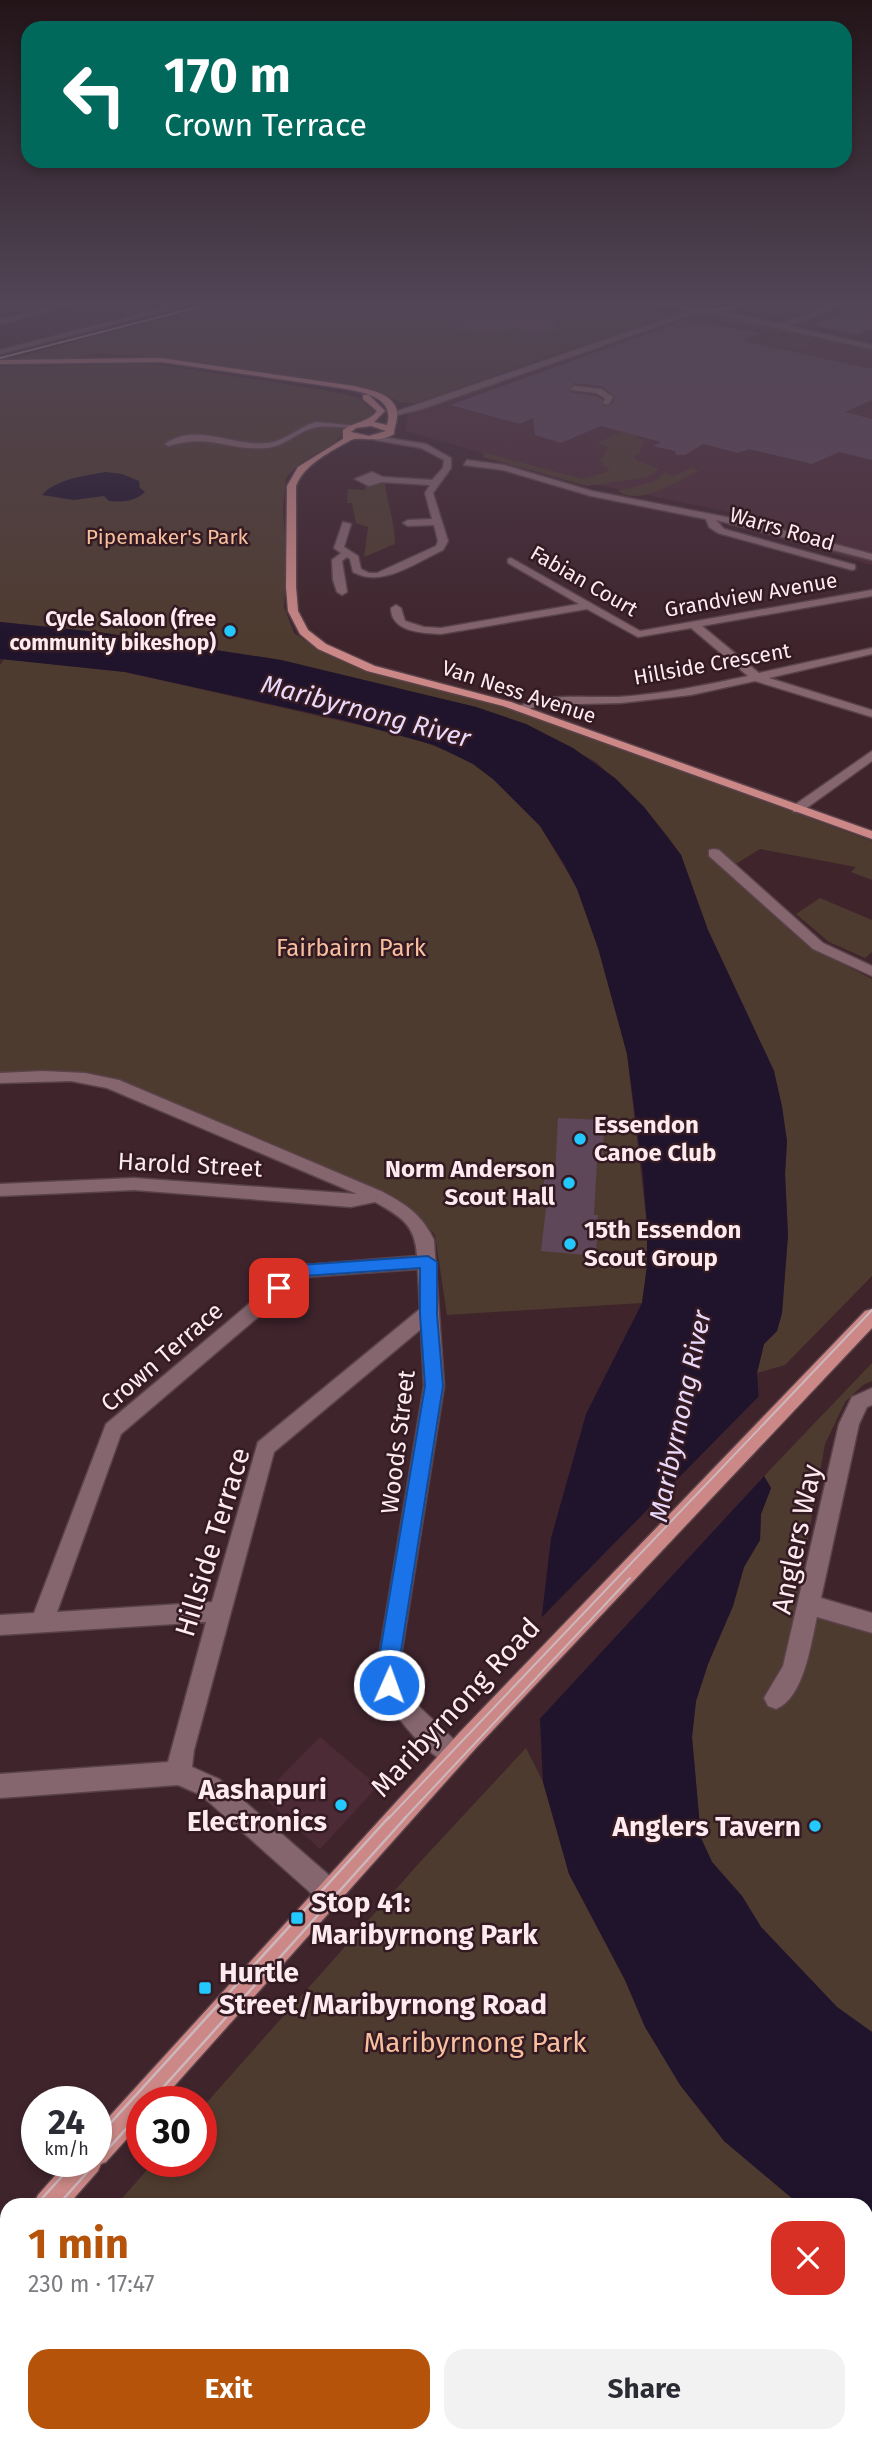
<!DOCTYPE html>
<html lang="en">
<head>
<meta charset="utf-8">
<style>
  :root { --surface:#fff; --page:#f2f2f3; --text:#2b2b33; --muted:#7c7c81; --accent:#b45309 }
  body { margin:0; font-family:"Fira Sans",sans-serif; background:var(--page); color:var(--text); height:100vh; display:flex; flex-direction:column; font-size:26px; white-space:nowrap }
  * { box-sizing:border-box; margin:0 }
  p { font-size:23px; color:var(--muted) }
  .icon { flex:none; width:38px; height:38px; fill:none; stroke:currentColor; stroke-width:2; stroke-linecap:round; stroke-linejoin:round }
  .map { position:relative; flex:1; overflow:hidden }
  .side { position:absolute; left:0px; top:2198px; width:873px; height:245px; display:flex; flex-direction:column; background:var(--surface); border-radius:21px 21px 0 0; box-shadow:0 4px 10px #0003 }
  .side>* { flex:none }
  .guide { position:absolute; left:21px; top:21px; width:831px; height:147px; border-radius:21px; box-shadow:0 4px 10px #0003; background:#00695c; color:#fff; overflow:hidden }
  .speed { position:absolute; left:21px; top:2086px; display:flex; gap:14px; font-size:35px; font-weight:700; text-align:center }
  .speed>* { display:grid; place-content:center; width:91px; height:91px; border-radius:50%; background:var(--surface); box-shadow:0 4px 10px #0003; line-height:1 }
  .speed small { font-size:18px; font-weight:400 }
  .speed .limit { border:10px solid #d22; background:#fff; color:#111 }
  .pin { position:absolute; display:grid; place-items:center; width:60px; height:60px; color:#fff; margin:-30px; border-radius:14px; box-shadow:0 4px 10px #0006 }
  .me { position:absolute; width:77px; margin:-38px; rotate:2deg; stroke-linejoin:round; filter:drop-shadow(0 0 5px #0008) }
  .turn { display:flex; align-items:center; gap:24px; height:147px; padding:0 28px; font-size:32px }
  .turn .icon { width:91px; height:91px; stroke-width:2.5 }
  .turn b { display:block; font-size:49px; line-height:60px }
  .round { display:grid; place-items:center; flex:none; width:74px; height:74px; border-radius:21px; background:var(--page) }
  .headline { display:flex; align-items:center; justify-content:space-between; height:119px; padding:0 28px }
  h1 { font-size:42px; font-weight:700; line-height:52px; color:var(--accent) }
  .button { display:flex; gap:14px; margin-top:auto; padding:14px 28px }
  .button a { flex:1; height:80px; border-radius:21px; background:var(--accent); color:#fff; font-size:28px; font-weight:700; line-height:80px; text-align:center }
  .button a+a { background:var(--page); color:var(--text) }
  .map>svg:first-child { display:block }
</style>
</head>
<body>
<div class="map">
<svg width="872" height="2443" viewBox="0 0 872 2443">
  <rect width="100%" height="100%" fill="#3f242c"/>
  <g fill="#4d2b36">
    <polygon points="758,303 837,303 786,319 739,309"/>
    <polygon points="701,314 872,350 872,565 738,527 754,517 588,483 405,431 408,413"/>
    <polygon points="320,1737 378,1786 320,1849 262,1796"/>
    <polygon points="7,2329 7,2436 104,2436 98,2443 0,2443 0,2337"/>
  </g>
  <g fill="#4e3b2f">
    <polygon points="221,303 619,303 669,315 415,403 400,402 364,387 176,359 98,353 75,358 26,361 14,358"/>
    <polygon points="711,313 807,336 814,339 805,346 789,347 808,339 707,316 705,317 708,318 689,316"/>
    <polygon points="142,364 175,367 318,389 357,397 374,412 368,418 342,428 341,436 334,443 300,463 286,478 283,509 287,560 284,607 294,633 321,651 357,667 505,707 872,841 872,880 851,872 856,867 760,849 726,870 818,951 872,979 872,1276 785,1365 757,1373 764,1344 777,1331 782,1313 788,1235 785,1174 787,1141 774,1071 708,930 681,855 669,838 644,807 596,762 526,724 476,707 281,660 98,632 0,622 0,367"/>
    <polygon points="645,423 658,427 634,437 644,440 640,452 634,457 636,460 659,469 648,477 587,486 483,457 484,453 489,454 583,479 610,471 600,461 608,448 598,442"/>
    <path d="M691 468 699 471C678 480 640 507 618 491L653 482 665 473 674 476Z"/>
    <path d="M385 482C387 504 395 522 395 544L364 557 368 527 356 523 352 503H347L348 489 364 490 367 484Z"/>
    <polygon points="4,659 125,672 407,736 455,754 473,764 493,779 540,826 577,888 607,974 627,1054 647,1225 647,1266 642,1303 447,1315 435,1235 424,1222 401,1205 105,1082 76,1077 0,1081 0,665"/>
    <polygon points="820,898 872,920 872,952 865,958 829,942 796,914"/>
    <polygon points="872,1363 872,1381 863,1385 845,1402 825,1444 795,1609 872,1631 872,2032 837,2007 761,1927 742,1896 712,1862 701,1838 692,1737 696,1701 708,1664 733,1606 744,1567 760,1540 761,1514 771,1488 764,1476"/>
    <polygon points="526,1748 543,1782 569,1874 625,1980 645,2027 724,2141 800,2205 116,2205 155,2161 201,2161 201,2109 420,1862"/>
    <polygon points="866,2259 872,2264 872,2443 218,2443 212,2436 866,2436"/>
  </g>
  <g fill="#20142c">
    <path d="M105 472 122 474 139 481 140 488 145 492C134 502 123 502 109 501L104 496 74 500 42 495C56 479 84 476 105 472Z"/>
    <polygon points="0,622 98,632 281,660 476,707 526,724 573,748 615,778 644,807 681,855 708,930 774,1071 782,1106 787,1141 785,1174 788,1235 782,1313 777,1331 764,1344 757,1373 764,1476 771,1488 761,1514 760,1540 744,1567 733,1606 708,1664 696,1701 692,1737 701,1838 712,1862 742,1896 761,1927 837,2007 872,2032 872,2264 866,2259 866,2205 800,2205 724,2141 680,2085 645,2027 625,1980 569,1874 543,1782 537,1657 551,1538 586,1414 642,1303 647,1266 647,1225 643,1176 627,1054 598,948 577,889 564,864 540,826 493,779 473,764 434,745 343,720 125,672 0,659"/>
    <polygon points="760,2436 862,2436 869,2443 758,2443"/>
  </g>
  <polygon fill="#3f242c" points="762,1393 768,1472 535,1724 533,1657 539,1620"/>
  <g fill="#5f475a" fill-rule="evenodd">
    <polygon points="872,303 872,329 857,335 811,325"/>
    <polygon points="518,309 550,317 555,320 556,329 537,335 517,328 487,333 446,327 476,314"/>
    <path d="M685 320 762 333 742 341 872 369V400L845 412 872 419V460L839 452 812 464 749 449 738 453 703 444 685 455H676L675 451 653 446 661 442 601 426 561 443 535 435 533 418 520 424 450 405ZM574 383 601 386 614 395 615 398 611 405 603 407 602 399 595 396 569 392Z"/>
    <polygon points="558,1118 604,1120 603,1160 597,1160 594,1215 598,1215 596,1256 541,1251 548,1191 544,1190 544,1173 555,1174"/>
  </g>
  <g fill="none" stroke-linecap="round" stroke-linejoin="round">
    <defs>
      <g id="minor">
        <polygon points="66,303 76,303 0,324 0,320"/>
        <polygon points="183,303 194,303 0,354 0,350"/>
        <path d="M671 303 701 307 707 305 710 307 709 309C722 312 734 303 748 303L725 312 780 324 839 303H848L788 326 872 345V349L702 311 422 409 393 416 389 414 694 309Z"/>
        <polygon points="574,386 601,389 613,397 609,404 603,404 605,398 596,393 571,390"/>
        <path d="M317 422 358 426 354 428C340 428 324 424 310 429 295 434 283 447 266 448 227 451 212 433 169 446L165 444C196 422 233 447 267 443 285 442 299 426 317 422Z"/>
        <path d="M375 436 426 444 451 458V468L433 493 448 541 443 550C415 563 382 588 353 572L350 559 347 557 342 561 347 592 342 595 337 592 333 580 332 560 341 553 334 548 343 522 351 524 344 547 358 556 361 569 369 573H377L436 546 438 541 434 525 408 526 403 523 408 520 432 519 425 493 430 485 382 482 369 486 355 479 372 472 383 477 432 480 443 468 444 460 421 448 375 440Z"/>
        <polygon points="467,460 504,465 592,491 752,522 872,554 872,560 716,520 724,529 855,565 855,569 852,570 718,533 709,527 706,519 591,496 503,470 464,465"/>
        <path d="M511 558 640 631 872 590V596L702 626 759 673 872 648V654L769 678 872 710V717L755 681 691 695 621 703 538 705 525 711H517V707C548 692 585 698 619 697 663 694 706 685 748 676L691 628 638 637 587 609 441 634C422 633 391 632 391 608L396 605 401 608 405 621 424 627 441 628 579 604 508 563V559Z"/>
        <polygon points="872,751 872,761 801,812 793,812 793,806"/>
        <polygon points="714,849 719,850 823,943 872,966 872,976 813,949 709,856 709,850"/>
        <path d="M43 1071 85 1073 119 1080 383 1192C407 1205 422 1215 434 1240L444 1386 398 1675 414 1702 462 1747 466 1755 462 1763 454 1766C422 1754 386 1707 376 1675L424 1386 421 1329 274 1452 194 1750 192 1767 219 1779 339 1884 343 1893 339 1902 330 1906 321 1902 201 1795 178 1785 0 1798V1774L168 1762 206 1622 0 1635V1615L34 1613 106 1424 294 1266 417 1256C415 1224 401 1217 375 1202L351 1207 134 1190 0 1196V1184L134 1178 357 1194 107 1088 71 1081 0 1083V1073ZM418 1269 420 1309 258 1442 212 1602 57 1612 121 1434 305 1277Z"/>
        <path d="M872 1388V1405L867 1407 859 1424 821 1598 872 1613V1633L817 1617C811 1643 804 1698 776 1709L768 1706 764 1698 783 1666 839 1424 852 1397Z"/>
      </g>
      <g id="major">
        <path d="M161 358 354 386C369 390 394 393 397 412 398 419 394 428 394 434 377 444 360 436 351 440 333 450 303 465 296 486V587L298 611 308 630 326 644 375 666 511 702 872 831V839L503 706 367 671 318 649 300 634 288 611 286 587 287 486 298 467 343 439V430C354 422 369 422 377 411L363 399V395H369L385 411 374 422 387 425C396 396 361 392 340 388L161 362 0 364V360ZM371 426 386 431 369 436 351 432 356 428Z"/>
        <polygon points="872,1309 872,1328 476,1748 160,2102 142,2102 142,2122 106,2162 101,2164 98,2171 68,2205 33,2205 38,2195 68,2161 96,2161 96,2131 460,1732 865,1311"/>
        <polygon points="7,2236 7,2270 0,2273 0,2239"/>
      </g>
    </defs>
    <use href="#minor" stroke="#594249" stroke-width="3"/>
    <use href="#major" stroke="#594249" stroke-width="3"/>
    <use href="#minor" fill="#85656e" fill-rule="evenodd"/>
    <use href="#major" fill="#cb8886" fill-rule="evenodd"/>
    <g stroke="#ccb7bd" stroke-width="2">
      <path d="M656 303C688 310 715 313 747 303"/>
      <polyline points="0,358 214,303"/>
      <polyline points="388,1819 872,1310"/>
      <polyline points="404,1819 630,1578"/>
    </g>
    <g stroke="#ccb7bd" stroke-width="2.5">
      <polyline points="150,2102 406,1817"/>
      <polyline points="96,2139 389,1817"/>
      <polyline points="36,2205 76,2161"/>
      <polyline points="58,2205 142,2111"/>
      <polyline points="0,2244 7,2237"/>
      <polyline points="0,2269 7,2261"/>
    </g>
  </g>
  <linearGradient id="sky" x2="0" y2="1"><stop stop-color="#231418"/><stop offset="0.47" stop-color="#524556"/><stop offset="1" stop-color="#524556" stop-opacity="0"/></linearGradient>
  <rect width="872" height="645" fill="url(#sky)"/>
  <polygon fill="#1a73e8" stroke="#114b97" stroke-width="2" points="428,1256 437,1262 437,1314 443,1386 399,1664 400,1685 397,1691 389,1694 382,1691 378,1664 425,1386 420,1314 420,1268 304,1276 285,1292 274,1292 271,1288 294,1266 300,1265"/>
  <g fill="#23c9fe" stroke="#341a22" stroke-width="2.5">
    <circle cx="230" cy="631" r="7"/>
    <circle cx="580" cy="1139" r="7"/>
    <circle cx="569" cy="1183" r="7"/>
    <circle cx="570" cy="1244" r="7"/>
    <circle cx="341" cy="1805" r="7"/>
    <circle cx="815" cy="1826" r="7"/>
    <rect x="290" y="1911" width="14" height="14" rx="3.5"/>
    <rect x="198" y="1981" width="14" height="14" rx="3.5"/>
  </g>
  <g text-anchor="middle" stroke-width="5" stroke-linejoin="round" paint-order="stroke">
    <g font-size="21" fill="#feebf0" stroke="#341a22">
      <text transform="translate(782 529) rotate(16)" y="7">Warrs Road</text>
      <text transform="translate(584 581) rotate(30)" y="7">Fabian Court</text>
      <text transform="translate(751 595) rotate(-10)" y="7">Grandview Avenue</text>
      <text transform="translate(712 664) rotate(-10)" y="7">Hillside Crescent</text>
      <text transform="translate(519 692) rotate(18)" y="7">Van Ness Avenue</text>
    </g>
    <g font-size="21" fill="#f7bf9d" stroke="#341a22">
      <text x="167" y="544">Pipemaker's Park</text>
    </g>
    <g font-size="21" font-weight="bold" fill="#feebf0" stroke="#341a22" text-anchor="end">
      <text x="216" y="626">Cycle Saloon (free<tspan x="216" dy="24">community bikeshop)</tspan></text>
    </g>
    <g font-size="24" fill="#f7bf9d" stroke="#341a22">
      <text x="351" y="956">Fairbairn Park</text>
    </g>
    <g font-size="24" font-weight="bold" fill="#feebf0" stroke="#341a22" text-anchor="start">
      <text x="594" y="1133">Essendon<tspan x="594" dy="28">Canoe Club</tspan></text>
      <text x="555" y="1177" text-anchor="end">Norm Anderson<tspan x="555" dy="28">Scout Hall</tspan></text>
      <text x="584" y="1238">15th Essendon<tspan x="584" dy="28">Scout Group</tspan></text>
    </g>
    <g font-size="24" fill="#feebf0" stroke="#341a22">
      <text transform="translate(190 1165) rotate(3)" y="8">Harold Street</text>
      <text transform="translate(162 1357) rotate(-41)" y="8">Crown Terrace</text>
      <text transform="translate(398 1442) rotate(-83)" y="8">Woods Street</text>
    </g>
    <g font-size="26" font-style="italic" fill="#e9dafb" stroke="#341a22">
      <text transform="translate(366 711) rotate(15)" y="9">Maribyrnong River</text>
      <text transform="translate(680 1416) rotate(-78)" y="9">Maribyrnong River</text>
    </g>
    <g font-size="28" fill="#feebf0" stroke="#341a22">
      <text transform="translate(796 1539) rotate(-78)" y="10">Anglers Way</text>
      <text transform="translate(212 1542) rotate(-73)" y="10">Hillside Terrace</text>
      <text transform="translate(455 1707) rotate(-47)" y="10">Maribyrnong Road</text>
    </g>
    <g font-size="28" font-weight="bold" fill="#feebf0" stroke="#341a22" text-anchor="end">
      <text x="327" y="1799">Aashapuri<tspan x="327" dy="32">Electronics</tspan></text>
      <text x="801" y="1836">Anglers Tavern</text>
      <text x="311" y="1912" text-anchor="start">Stop 41:<tspan x="311" dy="32">Maribyrnong Park</tspan></text>
      <text x="219" y="1982" text-anchor="start">Hurtle<tspan x="219" dy="32">Street/Maribyrnong Road</tspan></text>
    </g>
    <g font-size="28" fill="#f7bf9d" stroke="#341a22">
      <text x="475" y="2052">Maribyrnong Park</text>
    </g>
  </g>
</svg>
<div class="speed"><div>24<small>km/h</small></div><div class="limit">30</div></div>
<div class="pin" style="left:279px;top:1288px;background:#d93025"><svg class="icon" aria-label="arrive" viewBox="0 0 24 24"><path d="M6 21V4h12l-3 4 3 4H6"/></svg></div>
<svg class="me" style="left:389px;top:1685px" viewBox="-20 -20 40 40"><circle r="17" fill="#1a73e8" stroke="#fff" stroke-width="3"/><path d="M0-11L8 9 0 5-8 9z" fill="#fff"/></svg>
<div class="guide">
<div class="turn"><svg class="icon" aria-label="left" viewBox="0 0 24 24"><path d="M17 20v-9H6M10 6l-5 5 5 5"/></svg><div><b>170 m</b>Crown Terrace</div></div>
</div>
<section class="side">
<div class="headline"><div><h1>1 min</h1><p>230 m · 17:47</p></div><a class="round" style="background:#d93025;color:#fff"><svg class="icon" aria-label="close" viewBox="0 0 24 24"><path d="M6 6l12 12M18 6L6 18"/></svg></a></div>
<div class="button"><a>Exit</a><a>Share</a></div>
</section>
</div>
</body>
</html>
